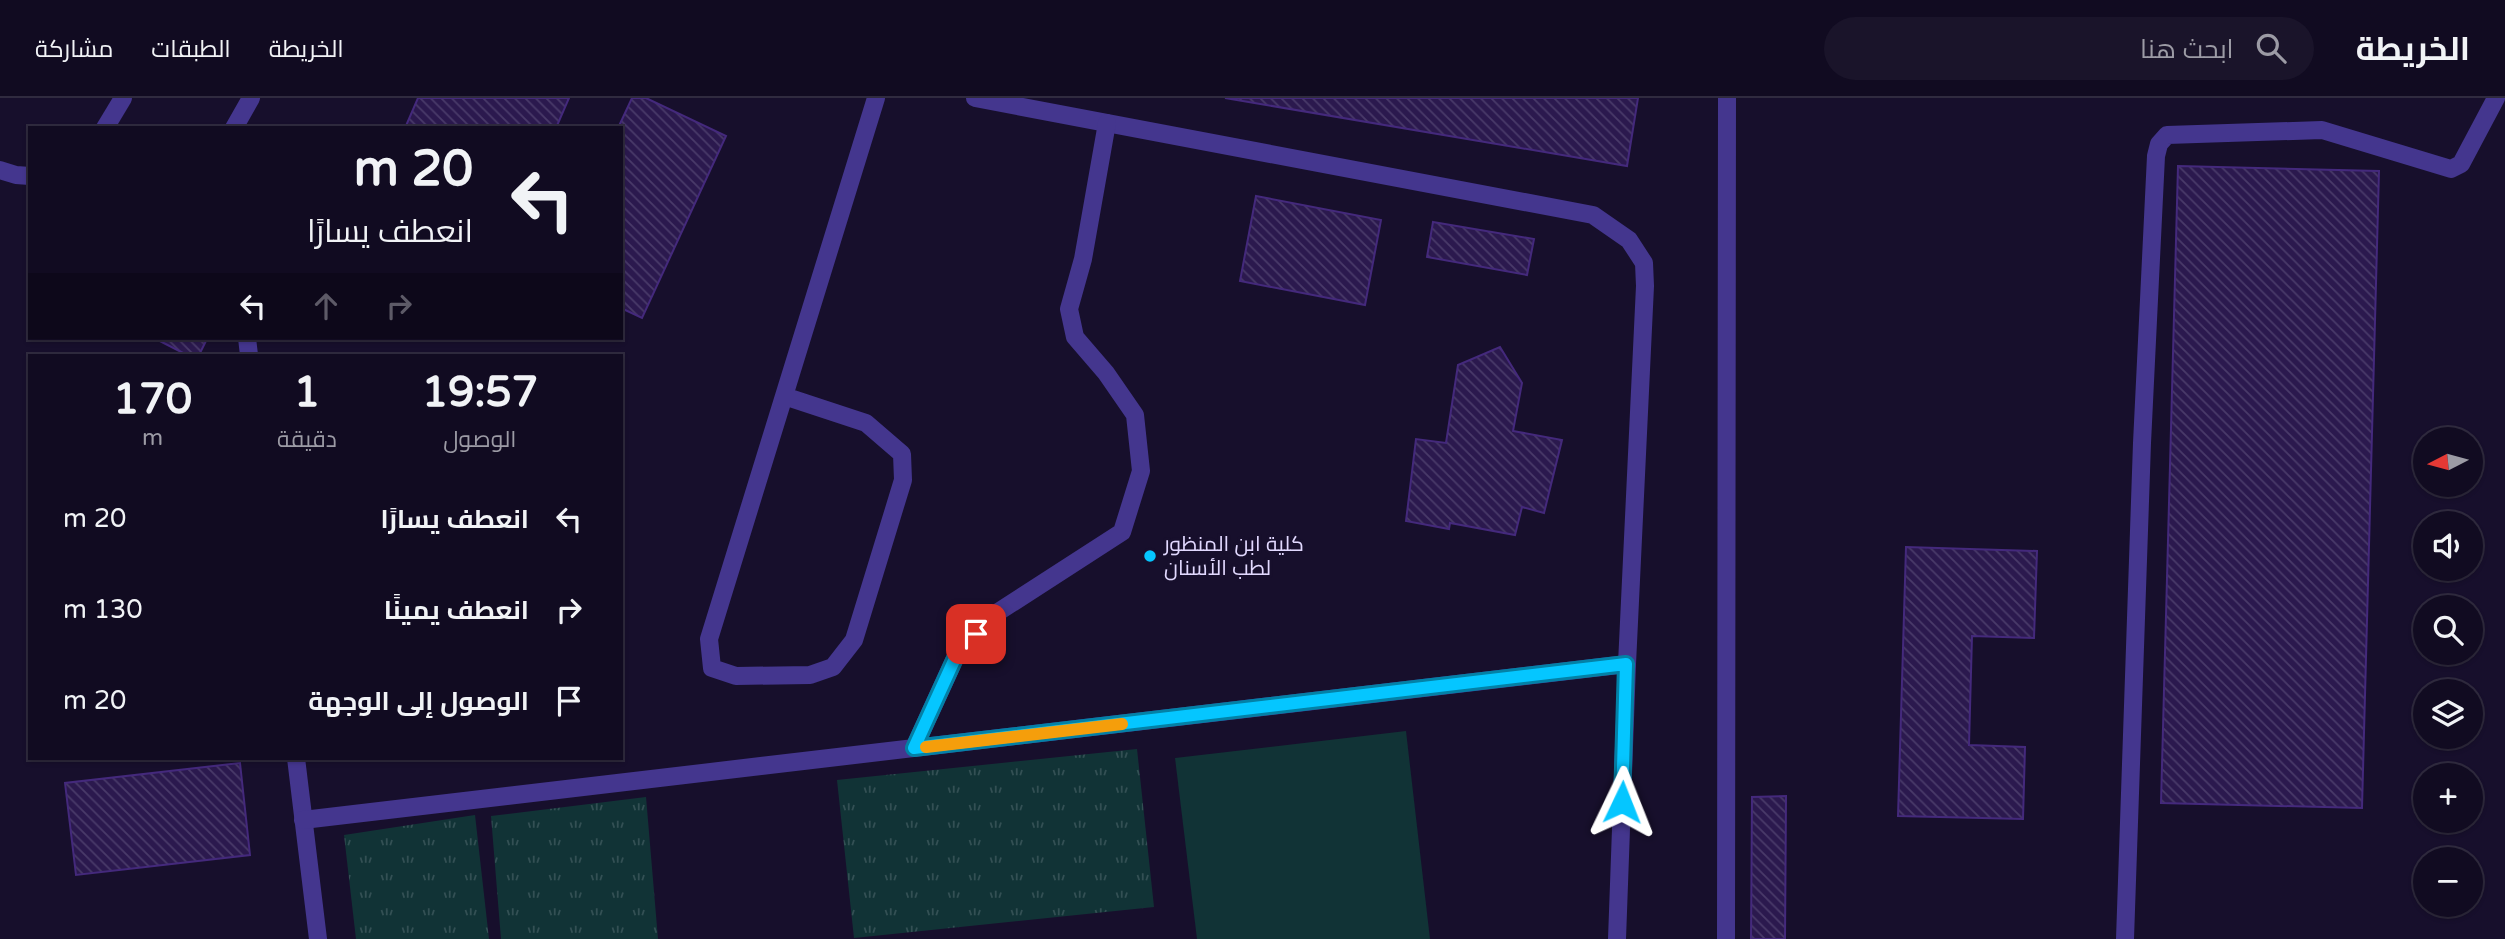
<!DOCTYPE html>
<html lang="ar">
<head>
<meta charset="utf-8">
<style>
  :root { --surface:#110b21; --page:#1a142a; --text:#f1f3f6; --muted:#9c9ba5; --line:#302b3f }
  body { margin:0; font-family:"Varela Round",Cairo,sans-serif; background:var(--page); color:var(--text); direction:rtl; height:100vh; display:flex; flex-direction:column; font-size:26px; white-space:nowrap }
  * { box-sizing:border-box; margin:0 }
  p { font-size:23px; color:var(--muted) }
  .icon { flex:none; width:38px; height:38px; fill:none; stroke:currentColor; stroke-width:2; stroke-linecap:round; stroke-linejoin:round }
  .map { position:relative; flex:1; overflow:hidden; direction:ltr }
  .side { position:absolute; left:28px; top:256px; width:595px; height:406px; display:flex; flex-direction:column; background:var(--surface); border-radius:0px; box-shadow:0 2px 5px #0004,0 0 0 2px var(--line); direction:rtl }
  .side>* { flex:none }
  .top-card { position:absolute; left:28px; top:28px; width:595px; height:214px; border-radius:0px; box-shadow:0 2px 5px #0004,0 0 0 2px var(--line); direction:rtl; background:#110b21; color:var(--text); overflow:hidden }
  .needle { width:46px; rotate:264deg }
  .tools { position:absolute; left:2413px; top:329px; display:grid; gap:14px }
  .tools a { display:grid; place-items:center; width:70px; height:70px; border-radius:50%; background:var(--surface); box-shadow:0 2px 5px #0004,0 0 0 2px var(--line); font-size:35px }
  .pin { position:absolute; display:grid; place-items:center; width:60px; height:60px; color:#fff; margin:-30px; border-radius:14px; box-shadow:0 4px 10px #0006 }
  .me { position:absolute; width:77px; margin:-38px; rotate:2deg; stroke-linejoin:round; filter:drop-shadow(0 0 5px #0008) }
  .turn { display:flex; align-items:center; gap:24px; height:147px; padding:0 35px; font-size:32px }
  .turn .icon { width:91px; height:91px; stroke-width:2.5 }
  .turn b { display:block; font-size:49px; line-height:60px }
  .lanes { display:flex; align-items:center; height:66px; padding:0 35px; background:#0003; justify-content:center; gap:35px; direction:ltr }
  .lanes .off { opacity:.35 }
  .eta { display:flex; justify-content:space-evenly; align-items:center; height:119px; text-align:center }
  .eta b { font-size:42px; font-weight:800; line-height:49px }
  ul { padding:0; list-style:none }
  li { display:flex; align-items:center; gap:21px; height:91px; padding:0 35px }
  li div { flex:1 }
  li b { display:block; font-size:26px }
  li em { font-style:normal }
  header { display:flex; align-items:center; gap:42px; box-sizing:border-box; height:98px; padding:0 35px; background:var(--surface); border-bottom:2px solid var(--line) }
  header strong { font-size:33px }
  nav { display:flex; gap:38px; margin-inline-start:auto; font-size:24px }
  .search { width:490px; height:63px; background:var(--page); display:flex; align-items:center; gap:18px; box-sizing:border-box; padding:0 24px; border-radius:38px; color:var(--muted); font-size:26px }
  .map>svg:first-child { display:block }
</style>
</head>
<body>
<header>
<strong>الخريطة</strong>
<div class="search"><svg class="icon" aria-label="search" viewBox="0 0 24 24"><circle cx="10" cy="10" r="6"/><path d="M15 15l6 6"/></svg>ابحث هنا</div>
<nav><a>الخريطة</a><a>الطبقات</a><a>مشاركة</a></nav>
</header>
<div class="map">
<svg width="2505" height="841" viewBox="0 0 2505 841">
  <defs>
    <pattern id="grass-tufts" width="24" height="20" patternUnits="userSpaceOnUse" patternTransform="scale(1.75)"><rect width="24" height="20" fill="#113336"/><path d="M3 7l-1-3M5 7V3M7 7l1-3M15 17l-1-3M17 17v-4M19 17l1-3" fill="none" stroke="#335054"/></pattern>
    <pattern id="building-back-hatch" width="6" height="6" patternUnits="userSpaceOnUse" patternTransform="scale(1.75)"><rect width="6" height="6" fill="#2b194e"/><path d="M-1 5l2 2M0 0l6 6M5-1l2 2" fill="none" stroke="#493a69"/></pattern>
  </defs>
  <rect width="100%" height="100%" fill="#170f2c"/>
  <g fill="url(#grass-tufts)">
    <polygon points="1137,651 1154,809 854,840 837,682"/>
    <polygon points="646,699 658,841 501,841 491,718"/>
    <polygon points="475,717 489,841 356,841 344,737"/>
  </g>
  <polygon fill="#113336" points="1406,633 1430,841 1197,841 1175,660"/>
  <g fill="url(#building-back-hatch)" stroke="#44297c" stroke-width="2">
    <polygon points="418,0 569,0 556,30 405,30"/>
    <polygon points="632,0 646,0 726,38 642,220 621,210 621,30 618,30"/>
    <polygon points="1225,0 1638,0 1627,68"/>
    <polygon points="2178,68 2379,73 2362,710 2161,705"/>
    <polygon points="1256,98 1381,122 1365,207 1240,183"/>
    <polygon points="1433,124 1534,141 1527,177 1427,159"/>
    <polygon points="154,240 201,240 206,243 199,257 187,257"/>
    <polygon points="1500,249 1522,285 1513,333 1562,342 1544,415 1522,409 1515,437 1450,425 1449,431 1406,423 1416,341 1446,345 1458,267"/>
    <polygon points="1906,449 2037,453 2034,540 1972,538 1969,647 2025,649 2023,721 1898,718"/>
    <polygon points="240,665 250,757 76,777 65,685"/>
    <polygon points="1786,698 1785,841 1751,841 1752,699"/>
  </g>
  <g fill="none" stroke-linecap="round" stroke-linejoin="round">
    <g stroke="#44368e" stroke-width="18">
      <polyline points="975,0 1593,117 1629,142 1644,165 1645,188 1627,566"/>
      <polyline points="105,30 123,0"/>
      <polyline points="234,30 251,0"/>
      <polyline points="0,72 16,77 30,78"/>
      <polyline points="247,240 249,257"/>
      <polyline points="784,298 866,325 902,356 903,382 854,542 833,569 810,577 736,578 712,570 709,541 876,0"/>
      <polyline points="914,650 957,556 995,516 1122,434 1141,373 1135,317 1106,275 1075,239 1069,211 1083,161 1107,25"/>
      <polyline points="296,660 318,841"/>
      <polyline points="303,722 1627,566 1617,841"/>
      <polyline points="2125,841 2142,345 2156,58 2159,46 2167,37 2322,32 2451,71 2461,66 2496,0"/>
    </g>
    <polyline stroke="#44368e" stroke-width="18" points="1726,841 1727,0"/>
  </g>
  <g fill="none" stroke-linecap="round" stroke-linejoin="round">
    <defs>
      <polyline id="route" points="976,536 957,556 914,650 1626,566 1622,704"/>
    </defs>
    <use href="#route" stroke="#0381a6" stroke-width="18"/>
    <use href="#route" stroke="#05c6ff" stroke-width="12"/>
    <polyline stroke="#f59e0b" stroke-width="12" points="926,649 1122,626"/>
  </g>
  <circle fill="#05c6ff" stroke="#170f2c" stroke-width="2.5" cx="1150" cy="458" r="7"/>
  <g text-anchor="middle" stroke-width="6" stroke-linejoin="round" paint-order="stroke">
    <g font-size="21" fill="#e2d9ff" stroke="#170f2c" text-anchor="start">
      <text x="1164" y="453">كلية ابن المنظور<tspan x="1164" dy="24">لطب الأسنان</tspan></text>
    </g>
  </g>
</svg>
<div class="tools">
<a><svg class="needle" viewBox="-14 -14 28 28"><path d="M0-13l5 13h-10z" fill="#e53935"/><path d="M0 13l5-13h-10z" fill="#9c9ba5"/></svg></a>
<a><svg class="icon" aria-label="sound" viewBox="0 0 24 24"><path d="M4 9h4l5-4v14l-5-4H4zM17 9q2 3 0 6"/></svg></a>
<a><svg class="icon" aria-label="search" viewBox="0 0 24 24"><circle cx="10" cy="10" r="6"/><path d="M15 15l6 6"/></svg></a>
<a><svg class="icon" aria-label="layers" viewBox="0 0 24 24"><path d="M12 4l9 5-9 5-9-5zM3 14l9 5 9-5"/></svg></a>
<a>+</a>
<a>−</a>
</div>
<div class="pin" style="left:976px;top:536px;background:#d93025"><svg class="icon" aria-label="arrive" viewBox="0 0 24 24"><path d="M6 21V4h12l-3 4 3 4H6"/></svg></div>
<svg class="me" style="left:1622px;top:704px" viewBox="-20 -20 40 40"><path d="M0-17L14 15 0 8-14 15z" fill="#05c6ff" stroke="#fff" stroke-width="4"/></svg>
<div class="top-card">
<div class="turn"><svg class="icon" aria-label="left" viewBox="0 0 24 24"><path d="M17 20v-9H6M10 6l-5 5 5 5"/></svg><div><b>20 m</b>انعطف يسارًا</div></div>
<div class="lanes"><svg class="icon" aria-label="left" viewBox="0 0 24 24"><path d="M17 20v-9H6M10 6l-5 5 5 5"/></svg><svg class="icon off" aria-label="ahead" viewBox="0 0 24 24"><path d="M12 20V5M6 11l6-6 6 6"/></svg><svg class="icon off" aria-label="right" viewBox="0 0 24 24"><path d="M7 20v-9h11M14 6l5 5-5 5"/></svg></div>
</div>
<section class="side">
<div class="eta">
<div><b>19:57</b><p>الوصول</p></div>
<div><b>1</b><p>دقيقة</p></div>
<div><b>170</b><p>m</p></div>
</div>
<ul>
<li><svg class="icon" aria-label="left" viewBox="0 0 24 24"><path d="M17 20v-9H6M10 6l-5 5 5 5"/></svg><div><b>انعطف يسارًا</b></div><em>20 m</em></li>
<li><svg class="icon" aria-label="right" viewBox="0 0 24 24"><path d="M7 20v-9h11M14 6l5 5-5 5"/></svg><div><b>انعطف يمينًا</b></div><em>130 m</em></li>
<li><svg class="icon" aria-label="arrive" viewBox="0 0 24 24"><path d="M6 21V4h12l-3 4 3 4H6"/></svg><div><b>الوصول إلى الوجهة</b></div><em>20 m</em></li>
</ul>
</section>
</div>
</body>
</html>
